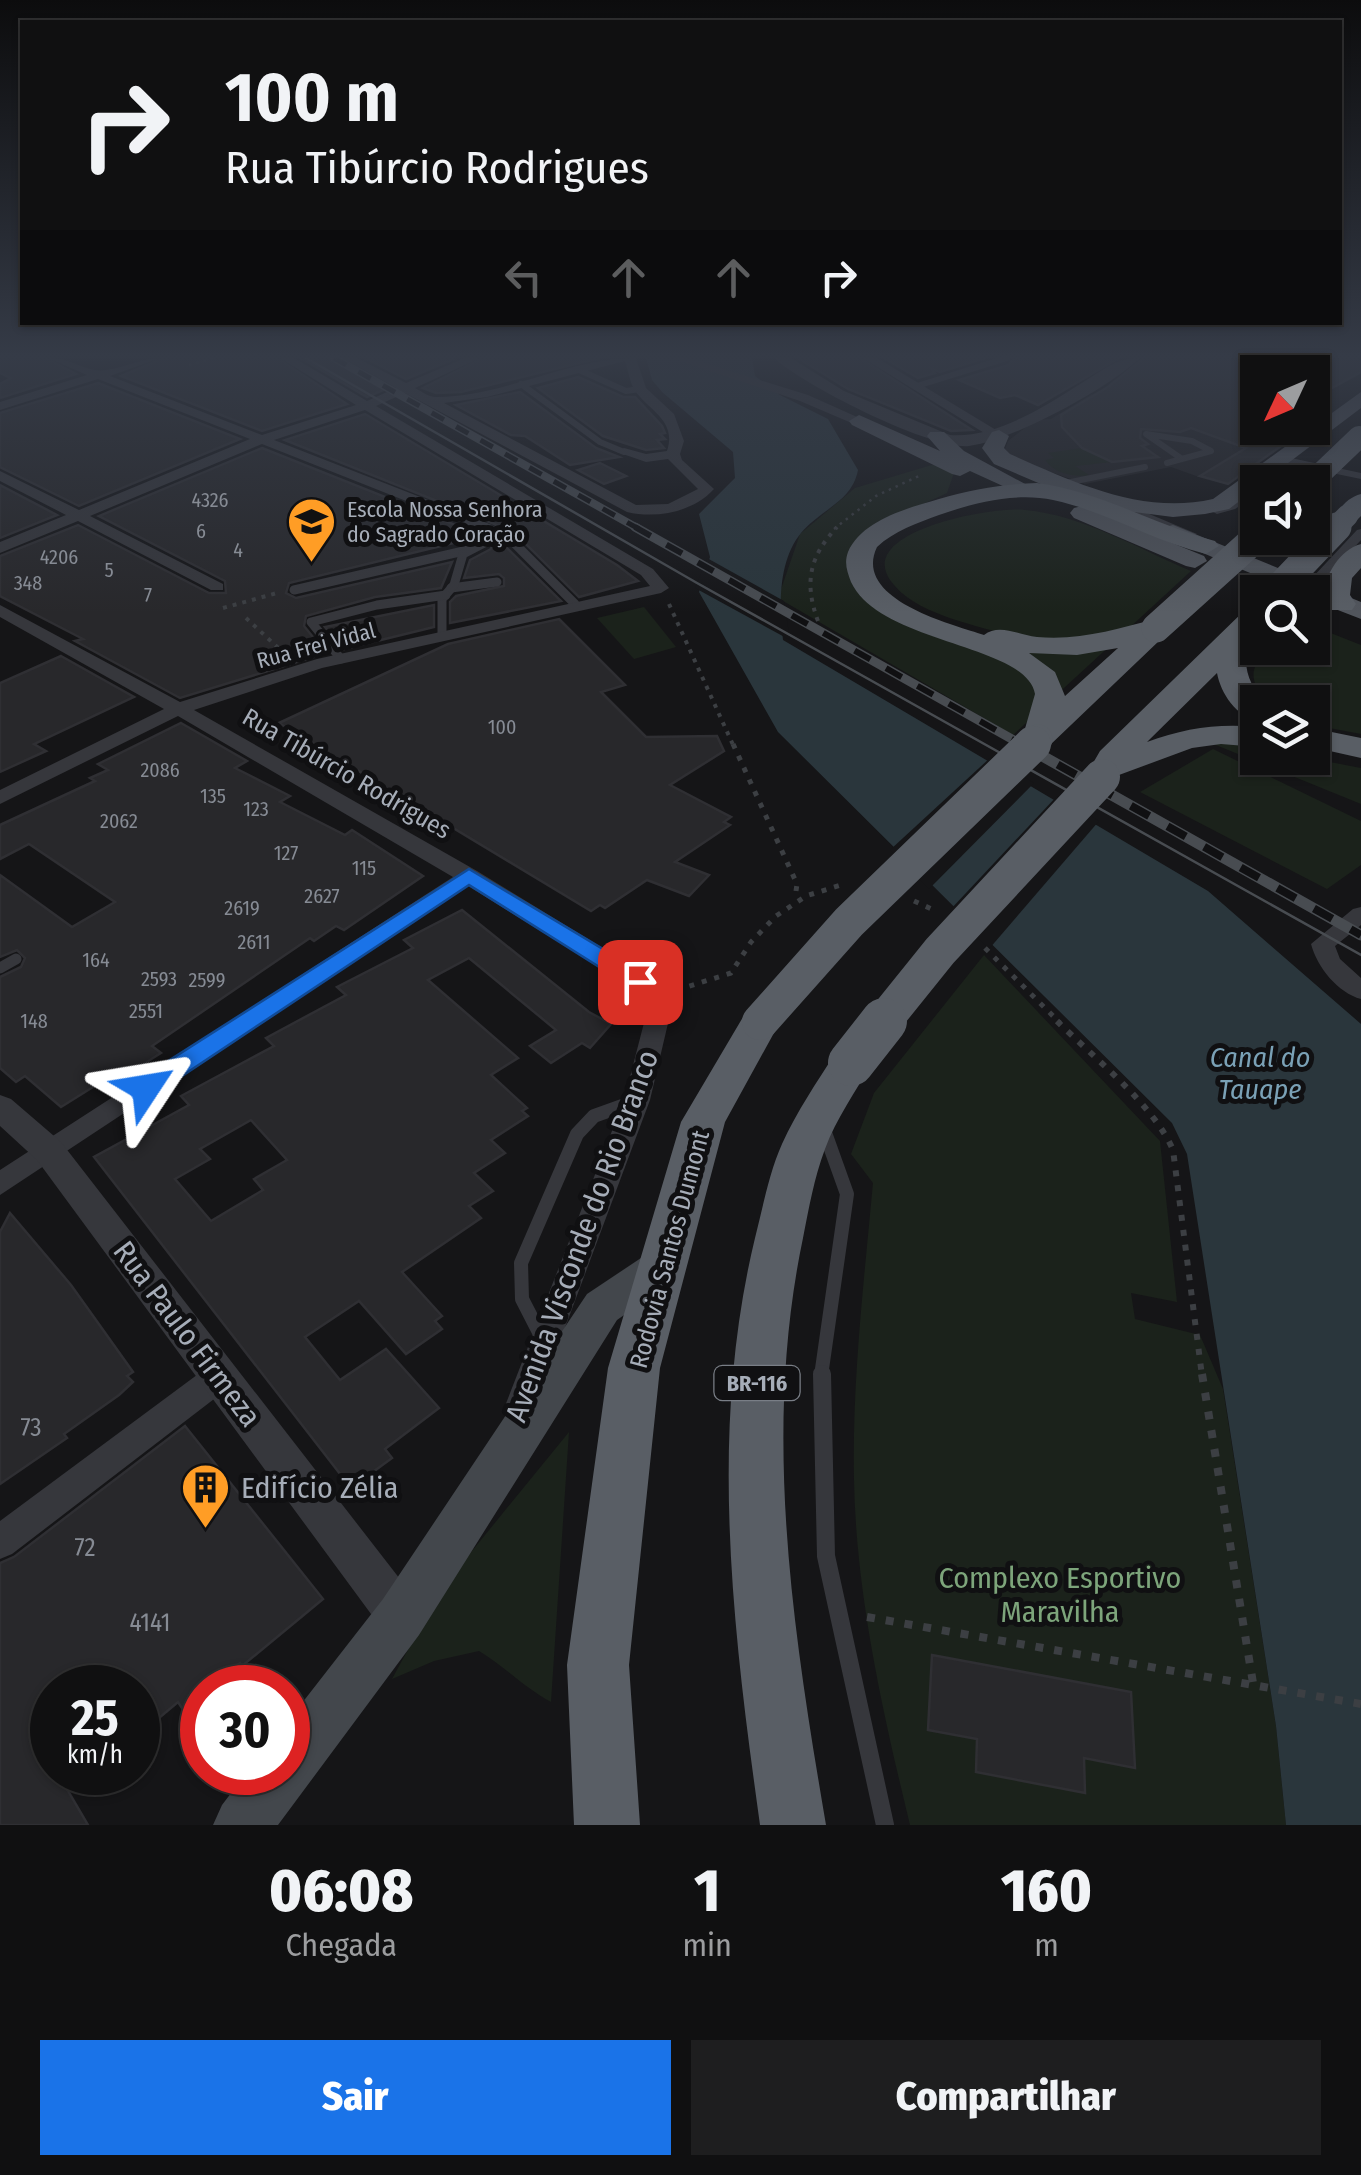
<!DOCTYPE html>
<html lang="pt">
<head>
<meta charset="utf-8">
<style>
  :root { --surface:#101011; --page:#1e1e1f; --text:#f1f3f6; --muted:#9c9d9f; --line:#303031; --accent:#1a73e8 }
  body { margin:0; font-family:"Fira Sans Condensed",sans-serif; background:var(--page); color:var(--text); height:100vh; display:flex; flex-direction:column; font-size:38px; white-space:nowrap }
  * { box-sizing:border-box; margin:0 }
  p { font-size:32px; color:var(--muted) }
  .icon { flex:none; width:55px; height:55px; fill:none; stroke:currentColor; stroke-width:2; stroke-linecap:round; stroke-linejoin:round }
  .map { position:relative; height:1825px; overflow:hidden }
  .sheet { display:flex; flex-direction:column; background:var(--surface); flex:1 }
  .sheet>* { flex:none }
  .banner { position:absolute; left:20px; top:20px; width:1322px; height:305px; border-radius:0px; box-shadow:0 2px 8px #0004,0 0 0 2px var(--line); background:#101011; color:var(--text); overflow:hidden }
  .needle { width:65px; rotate:226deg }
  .controls { position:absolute; left:1240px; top:355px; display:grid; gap:20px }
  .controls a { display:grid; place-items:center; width:90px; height:90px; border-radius:0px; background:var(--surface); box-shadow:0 2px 8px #0004,0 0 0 2px var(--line); font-size:50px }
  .speed { position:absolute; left:30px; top:1665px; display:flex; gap:20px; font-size:50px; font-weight:700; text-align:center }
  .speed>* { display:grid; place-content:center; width:130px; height:130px; border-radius:50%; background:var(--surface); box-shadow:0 2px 8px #0004,0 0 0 2px var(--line); line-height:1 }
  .speed small { font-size:25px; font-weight:400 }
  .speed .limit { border:15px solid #d22; background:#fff; color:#111 }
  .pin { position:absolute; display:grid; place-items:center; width:85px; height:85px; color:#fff; margin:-42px; border-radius:20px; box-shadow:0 5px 15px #0006 }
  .me { position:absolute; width:110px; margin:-55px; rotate:57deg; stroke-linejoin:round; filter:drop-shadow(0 0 8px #0008) }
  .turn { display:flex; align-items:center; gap:35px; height:210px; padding:0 40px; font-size:45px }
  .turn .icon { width:130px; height:130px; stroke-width:2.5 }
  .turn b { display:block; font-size:70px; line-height:85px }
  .lanes { display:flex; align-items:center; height:95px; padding:0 40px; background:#0003; justify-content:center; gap:50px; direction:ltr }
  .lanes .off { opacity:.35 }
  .eta { display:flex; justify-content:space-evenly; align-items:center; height:170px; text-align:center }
  .eta b { font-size:60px; font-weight:800; line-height:70px }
  .cta { display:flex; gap:20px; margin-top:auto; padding:20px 40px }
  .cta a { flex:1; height:115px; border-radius:0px; background:var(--accent); color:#fff; font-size:40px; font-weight:800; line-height:115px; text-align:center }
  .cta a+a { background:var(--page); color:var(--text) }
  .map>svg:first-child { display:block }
</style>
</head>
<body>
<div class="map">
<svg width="1361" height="1825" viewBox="0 0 1361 1825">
  <rect width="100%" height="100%" fill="#151517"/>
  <polygon fill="#212124" points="1092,394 1098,396 1247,448 1199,477 1171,467 1085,484 1013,459 1005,449 1008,441 1035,420 1051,419"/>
  <g fill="#1b221b">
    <path d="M1082 448 1112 462 1075 466 1089 475C1074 478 1054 473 1045 460L1054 458 1048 453Z"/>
    <path d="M935 464 954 473 947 493 882 523 849 574 946 637 1007 635C970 623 914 614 890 580 856 530 996 506 1025 510 1082 515 1139 549 1191 571L1013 735 778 598 800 534 855 488Z"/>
    <polygon points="644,607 676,647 634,659 597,618"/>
    <path d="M1313 626 1361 645V734L1313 725 1312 702H1267C1249 680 1249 670 1267 648H1312Z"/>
    <polygon points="1211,743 1257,745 1258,758 1309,758 1361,768 1361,804"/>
    <polygon points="1213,749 1361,821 1361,865 1327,889 1140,792"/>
    <path d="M984 955 1160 1141 1177 1302 1131 1293 1135 1319 1200 1335 1223 1389 1276 1726 1286 1825H910C883 1713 856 1595 854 1480 852 1381 864 1281 873 1183L851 1154 874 1093Z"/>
    <path d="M569 1432 551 1702C525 1688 505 1667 479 1651L434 1661 392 1679 441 1589Z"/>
  </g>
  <path fill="#2a363c" d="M646 358H752L755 376 780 395 828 419 858 470C852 502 821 509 801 533 778 561 779 606 783 640L1208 891 1361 1024V1825H1286L1276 1726 1187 1154 1172 1123 778 732 699 592 710 557 699 514 735 478 733 452 662 392 652 380Z"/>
  <g fill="#151517">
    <polygon points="707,558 784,601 790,640 695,588"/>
    <polygon points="991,757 1034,783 929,889 890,850"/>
    <polygon points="1057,796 1099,821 989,949 950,910"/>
  </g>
  <g fill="#28282b" stroke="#2f2f33" stroke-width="2.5" fill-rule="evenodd">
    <polygon points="0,358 45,358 76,374 0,398 0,384 11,378 0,373"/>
    <polygon points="164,358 277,358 347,404 262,431 121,376"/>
    <polygon points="301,358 340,358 388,388 367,397"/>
    <polygon points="365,358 456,358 406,379"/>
    <polygon points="483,358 600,358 461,392 436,393 423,388"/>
    <polygon points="798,358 860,358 972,430 951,431 848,389"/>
    <polygon points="884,358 985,358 940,372 932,369 935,373 918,378"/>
    <polygon points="1014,358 1119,358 1038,405 1015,395 1000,398 959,380 1009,365"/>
    <polygon points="1144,358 1258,358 1258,428 1306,428 1228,484 1200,476 1246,448 1191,428 1180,432 1141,429 1140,438 1148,444 1142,446 1158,457 1112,462 1082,448 1062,427 1061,415 1108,387"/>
    <polygon points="1312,358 1361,358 1361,372 1312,399"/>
    <polygon points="578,377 623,397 635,397 662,426 665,433 660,434 665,439 657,440 664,448 646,450 603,436 538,388"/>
    <polygon points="98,383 240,439 79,506 0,467 0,413"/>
    <polygon points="520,392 596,448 619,457 570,465 525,436 511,435 456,405"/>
    <polygon points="365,414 617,565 638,581 579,597 514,532 285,440"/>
    <polygon points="262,448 478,534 478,537 289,583 286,593 296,598 452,562 441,588 375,597 306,616 304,626 326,653 180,698 75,641 83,639 0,596 0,556 78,525 209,593 226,593 225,581 99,516"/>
    <polygon points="600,463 626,476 604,484 578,470"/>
    <polygon points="0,485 57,515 0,538"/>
    <polygon points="494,540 505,546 561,601 450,623 450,602 456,596 504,586 504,578 499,574 464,578 470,560 491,549"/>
    <polygon points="434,605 434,627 344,649 325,627"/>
    <polygon points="559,619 625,685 601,692 646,737 717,736 724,751 670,785 731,817 724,822 730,825 675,862 709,875 689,896 647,880 605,908 600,905 591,911 279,723 448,644"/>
    <polygon points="61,656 134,697 34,744 46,751 0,772 0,683"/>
    <polygon points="181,723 247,761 235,768 290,796 280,802 345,835 352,830 423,876 344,930 336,926 314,941 310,938 152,1046 161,1053 131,1072 125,1067 61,1107 25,1076 16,1082 0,1068 0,977 21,967 25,958 17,950 0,957 0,875 72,927 115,902 29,844 0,859 0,825 95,781 90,778 108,770 98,764"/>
    <path d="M462 910 589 1012 611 1024 590 1048 582 1043 551 1063 530 1046 556 1030 469 958 428 980 518 1058 491 1075 527 1108 522 1111 528 1116 491 1140 505 1153 474 1173 493 1191 469 1206 481 1218 402 1272 442 1316 435 1321 442 1329 406 1354 359 1301 305 1337 340 1380 386 1349 439 1408 385 1449 392 1458 351 1488 94 1157 189 1105 181 1096 274 1046 266 1038 346 995 337 987 413 948 404 940ZM251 1120 287 1160 254 1179 263 1190 211 1221 175 1179 210 1159 200 1149Z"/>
    <polygon points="10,1213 71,1285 133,1372 127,1376 133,1382 119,1395 64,1434 67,1438 0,1484 0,1232"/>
    <polygon points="185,1426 323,1599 242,1666 240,1663 211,1688 202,1688 202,1695 184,1711 178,1702 159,1718 155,1713 138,1728 138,1688 52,1688 52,1739 42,1748 52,1772 57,1772 88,1825 0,1825 0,1563 14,1557"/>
    <polygon points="932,1655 1131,1692 1135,1768 1084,1758 1085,1793 976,1772 977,1739 928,1730"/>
  </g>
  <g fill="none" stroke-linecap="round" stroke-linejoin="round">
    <g stroke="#3c3f43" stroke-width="2.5" stroke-dasharray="2.5 5" stroke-linecap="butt">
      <polyline points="189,365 213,358"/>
      <polyline points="834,529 876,496 921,475"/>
    </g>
    <g stroke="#3c3f43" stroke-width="4" stroke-dasharray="4 6" stroke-linecap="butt">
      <polyline points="669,604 734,747"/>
      <polyline points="223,608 277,593"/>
      <polyline points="246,618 288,657"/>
      <path d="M818 621C804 583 809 557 837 527"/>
    </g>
    <g stroke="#3c3f43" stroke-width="5" stroke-dasharray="5 8" stroke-linecap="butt">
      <polyline points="733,744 797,884 795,898"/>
      <polyline points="914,901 936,911"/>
      <polyline points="985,948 1060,1023"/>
      <polyline points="677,990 731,973 751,942 776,916 806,896 841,885"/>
    </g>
    <path stroke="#3c3f43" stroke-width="6" stroke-dasharray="6 9" stroke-linecap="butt" d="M1057 1021C1092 1056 1154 1105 1173 1150L1202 1376"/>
    <g stroke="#3c3f43" stroke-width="8" stroke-dasharray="8 11" stroke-linecap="butt">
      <polyline points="1202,1374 1253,1683"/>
      <polyline points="867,1617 1361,1704"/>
    </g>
    <g stroke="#36373c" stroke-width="6">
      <polyline points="577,369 626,391 640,389"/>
      <polyline points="521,384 600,442 624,452"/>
      <polyline points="917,386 1007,358"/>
      <polyline points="1167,463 1211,451 1192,441 1146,434 1182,459"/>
      <polyline points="1061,484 1145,467"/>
      <polyline points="487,529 490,529"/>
    </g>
    <g stroke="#36373c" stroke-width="9">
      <polyline points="451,588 497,582"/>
      <polyline points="294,590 468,550"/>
      <polyline points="442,636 442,599 454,585 463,554 486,542 487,528 510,539 575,604"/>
      <polyline points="341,659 311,622 377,605 446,595"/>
    </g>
    <polyline stroke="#36373c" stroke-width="11" points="0,968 16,959"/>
    <g stroke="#36373c" stroke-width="14">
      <polyline points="542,1338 522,1299 521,1263 577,1134 594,1116 633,1102"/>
      <polyline points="821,1376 847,1194 823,1127"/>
    </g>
    <polyline stroke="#36373c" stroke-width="18" points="822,1374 826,1556 885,1825"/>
    <g fill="#36373c" fill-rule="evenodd">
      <polygon points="1291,458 1361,473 1361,479 1293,465 1270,482 1259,482"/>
      <polygon points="1258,485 1258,494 1235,509 1217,514 1211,511"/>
      <polygon points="1127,508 1135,508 1197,534 1187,537 1127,512"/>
      <polygon points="1361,529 1361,540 1317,587 1309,587 1288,576 1294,572 1311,579 1357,530"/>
    </g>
    <g fill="#36373c" fill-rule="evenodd">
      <path d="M48 358C67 357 78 367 95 370 114 373 139 358 160 358L110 376 262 435 356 405 280 358H294L367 401 396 388 343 358H357L406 383 465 358H480L415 388C422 392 429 397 436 397 504 397 568 358 636 358L646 388 674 414 684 441 680 454 682 460 714 489C693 512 657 519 627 512L405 393 376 406 653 569 669 588 661 593 322 668 194 710 477 871 647 975 667 1000 669 1019 650 1100 532 1416 521 1420 510 1416 505 1406 624 1100 645 1019 643 1002 631 987 468 886 0 1195V1170L453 877 178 716 0 804V790L164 709 0 617V605L180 702 317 659 650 586 641 575 365 410 274 440 492 525V531H482L262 444 90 516 223 584V590H211L78 521 0 553V542L66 515 0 481V471L79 510 250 439 98 379 0 410V402L87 375ZM625 361C628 370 630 383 635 391 650 411 677 421 667 451L646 454 624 448 617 452 646 462 668 459 698 489 668 504 636 505 444 403 487 397Z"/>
      <polygon points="671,358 688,358 808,395 866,421 854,424 800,401"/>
      <polygon points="863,358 877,358 1006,436 994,439"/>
      <path d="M1361 907V925L1335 946 1340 959 1361 978V999C1338 993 1317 967 1311 944L1353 909Z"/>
      <polygon points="220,1362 231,1366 236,1376 231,1386 12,1554 0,1559 0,1521 209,1366"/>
    </g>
    <g fill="#36373c" fill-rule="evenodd">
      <path d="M774 358H791L844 391 950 435C998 438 1045 406 1085 381 1103 370 1118 357 1140 358 1107 389 1014 440 969 446 931 450 803 385 774 358Z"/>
      <polygon points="0,1095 11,1099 61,1142 417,1601 423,1617 417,1633 401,1639 385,1633 37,1160 0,1126"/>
    </g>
    <polygon fill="#43474c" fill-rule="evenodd" points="659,1251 674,1256 680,1268 674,1280 617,1320 419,1635 278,1825 213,1825 222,1805 247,1772 288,1772 288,1721 383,1599 587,1294 644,1256"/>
    <g fill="#51555c" fill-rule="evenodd">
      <path d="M1361 392V408L1263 482H1258V487L1229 509 1205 514 1173 517 1126 511 1116 516 994 464 982 448 992 432 999 430 1009 436 1004 448 1010 454C1074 482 1141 515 1213 499Z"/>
      <polygon points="859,415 940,451 927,436 930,432 944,432 964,451 1027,485 1016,492 970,471 960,476 952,474 852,425 849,421"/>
      <polygon points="1082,506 1204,556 1207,561 1195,568 1186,566 1074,518 1070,513 1074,508"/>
      <polygon points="1173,525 1361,602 1361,619 1312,600 1312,592 1295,592 1165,537 1161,532 1165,527"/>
    </g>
    <g fill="#595e65" fill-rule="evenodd">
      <path d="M1037 483C1099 491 1155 525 1215 541L1219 546 1206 554C1153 541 1105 511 1053 500 1016 492 973 503 939 515 917 523 894 531 877 547 852 599 950 624 984 635 999 623 1019 635 1037 637 1079 641 1116 629 1156 619L1166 622 1170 628 1160 640 1049 746H1027L1022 739 1035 694C1027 644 880 644 851 582 847 571 844 563 848 552 862 520 908 508 939 499 971 490 1003 484 1037 483ZM1118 648 1065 696 1055 672 1029 653 1077 655Z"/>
      <path d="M1361 494V516L1356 521H1338L1335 516C1341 506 1349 497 1361 494Z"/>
      <path d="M1361 544V568L1352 578 1350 595 1356 604 1352 610H1332L1322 595C1326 575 1339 550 1361 544Z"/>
      <path d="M1258 605V631C1238 654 1245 683 1266 702H1258V721C1236 716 1221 694 1217 673L1147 742C1184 728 1219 723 1258 727V747L1221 744 1192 748 1119 775 1114 784H1090L1085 777 1100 751 1248 607Z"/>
      <polygon points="1312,728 1361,738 1361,758 1312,747"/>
      <polygon points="760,1008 774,1012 780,1022 725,1122 660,1368 629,1665 640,1825 574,1825 567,1665 608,1368 681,1122 746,1012"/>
      <path d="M851 1048 866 1052 872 1063C856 1091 836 1119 825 1149 814 1178 809 1208 803 1238 762 1433 793 1631 826 1825H760C733 1630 708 1432 755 1238 763 1207 769 1173 782 1144 797 1111 817 1082 836 1052Z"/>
    </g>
    <polyline stroke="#484c51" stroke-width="2.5" points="306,358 697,583 1361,955"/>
    <defs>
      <polyline id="rail-far2" points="334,358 639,529"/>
      <polyline id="rail-far1" points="635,527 1026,747"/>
      <polyline id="rail" points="1021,744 1361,935"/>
    </defs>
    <use href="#rail-far2" stroke="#484c51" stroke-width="8"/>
    <use href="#rail-far1" stroke="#484c51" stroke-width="9"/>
    <use href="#rail" stroke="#484c51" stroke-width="11"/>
    <use href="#rail-far2" stroke="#101012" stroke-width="5" stroke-dasharray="14" stroke-linecap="butt"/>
    <use href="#rail-far1" stroke="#101012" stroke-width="6" stroke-dasharray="18" stroke-linecap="butt"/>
    <use href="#rail" stroke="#101012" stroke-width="8" stroke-dasharray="21" stroke-linecap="butt"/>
    <g stroke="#595e65" stroke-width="22">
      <polyline points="1312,482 1359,437"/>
      <polyline points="1334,529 1347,516"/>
    </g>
    <g stroke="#595e65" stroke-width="29">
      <polyline points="1275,592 1337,527"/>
      <polyline points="1156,628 1258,536"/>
      <polyline points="1030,747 1038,739"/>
    </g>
    <g stroke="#595e65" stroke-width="36">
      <polyline points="760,1022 849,922 1033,744"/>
      <polyline points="882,1023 940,951 1102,777"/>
    </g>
    <polyline stroke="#595e65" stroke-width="46" points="851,1063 884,1021"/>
  </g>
  <linearGradient id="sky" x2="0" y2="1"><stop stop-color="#0c0c0d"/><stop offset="0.58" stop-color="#353b47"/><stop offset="1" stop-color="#353b47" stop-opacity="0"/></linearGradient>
  <rect width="1361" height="613" fill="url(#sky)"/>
  <polygon fill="#1a73e8" stroke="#114b97" stroke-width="2.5" points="469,869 648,976 652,982 648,987 631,987 469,885 155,1094 137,1094 133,1088 137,1081"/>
  <defs>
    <symbol id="school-pin" viewBox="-11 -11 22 30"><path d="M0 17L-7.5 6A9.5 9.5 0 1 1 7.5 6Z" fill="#ff9d25" stroke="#101012"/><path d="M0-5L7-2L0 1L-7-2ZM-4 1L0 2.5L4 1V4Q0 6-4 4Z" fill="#111"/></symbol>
    <symbol id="building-pin" viewBox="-11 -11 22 30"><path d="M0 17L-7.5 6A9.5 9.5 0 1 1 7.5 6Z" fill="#ff9d25" stroke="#101012"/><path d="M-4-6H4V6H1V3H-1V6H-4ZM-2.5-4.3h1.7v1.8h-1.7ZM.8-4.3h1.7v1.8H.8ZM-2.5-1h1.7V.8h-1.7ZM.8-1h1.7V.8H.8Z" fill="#111"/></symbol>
  </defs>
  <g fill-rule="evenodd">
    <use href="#school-pin" x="284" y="494" width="55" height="75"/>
    <use href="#building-pin" x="178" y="1460" width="55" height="75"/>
  </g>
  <g text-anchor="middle" stroke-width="10" stroke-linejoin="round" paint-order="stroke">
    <g font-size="20" fill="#868b94">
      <text x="210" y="507">4326</text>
      <text x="201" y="538">6</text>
      <text x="238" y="557">4</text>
      <text x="59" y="564">4206</text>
      <text x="109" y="577">5</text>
      <text x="28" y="590">348</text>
      <text x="148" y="602">7</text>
      <text x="502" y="734">100</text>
      <text x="160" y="777">2086</text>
      <text x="213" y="803">135</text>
      <text x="256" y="816">123</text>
      <text x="119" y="828">2062</text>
      <text x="286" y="860">127</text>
      <text x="364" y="875">115</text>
      <text x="322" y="903">2627</text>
      <text x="242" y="915">2619</text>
      <text x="254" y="949">2611</text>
      <text x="96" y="967">164</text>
      <text x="159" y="986">2593</text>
      <text x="207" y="987">2599</text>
      <text x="146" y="1018">2551</text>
      <text x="34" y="1028">148</text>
    </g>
    <g font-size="22" fill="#a6adb8" stroke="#101012" text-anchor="start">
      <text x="347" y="517">Escola Nossa Senhora<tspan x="347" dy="25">do Sagrado Coração</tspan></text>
    </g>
    <g font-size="22" fill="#a6adb8" stroke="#101012">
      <text transform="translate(316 645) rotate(-15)" y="8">Rua Frei Vidal</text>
    </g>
    <rect fill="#101012" stroke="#797e86" stroke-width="2.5" x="714.5" y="1366" width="85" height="34" rx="8"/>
    <g font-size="22" font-weight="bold" fill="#a6adb8">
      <text x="757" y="1391">BR-116</text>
    </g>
    <g font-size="25" fill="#a6adb8" stroke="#101012">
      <text transform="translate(347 773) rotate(30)" y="9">Rua Tibúrcio Rodrigues</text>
      <text transform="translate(669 1249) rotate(-75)" y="9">Rodovia Santos Dumont</text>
    </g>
    <g font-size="25" fill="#868b94">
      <text x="31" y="1436">73</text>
      <text x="85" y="1556">72</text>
      <text x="150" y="1631">4141</text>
    </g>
    <g font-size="28" font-style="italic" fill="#7aa1b6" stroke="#101012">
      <text x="1260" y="1067">Canal do<tspan x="1260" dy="32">Tauape</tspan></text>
    </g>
    <g font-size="30" fill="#a6adb8" stroke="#101012">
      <text transform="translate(582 1236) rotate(-70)" y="10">Avenida Visconde do Rio Branco</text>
      <text transform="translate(187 1334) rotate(53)" y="10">Rua Paulo Firmeza</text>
    </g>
    <g font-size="30" fill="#a6adb8" stroke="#101012" text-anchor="start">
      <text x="241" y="1498">Edifício Zélia</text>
    </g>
    <g font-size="30" fill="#7da57b" stroke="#101012">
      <text x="1060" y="1588">Complexo Esportivo<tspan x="1060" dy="34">Maravilha</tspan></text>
    </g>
  </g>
</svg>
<div class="controls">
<a><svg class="needle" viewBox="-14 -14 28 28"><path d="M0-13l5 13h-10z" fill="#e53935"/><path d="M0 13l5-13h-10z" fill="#9c9d9f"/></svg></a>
<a><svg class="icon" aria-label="sound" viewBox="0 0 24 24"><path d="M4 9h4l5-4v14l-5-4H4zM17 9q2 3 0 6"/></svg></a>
<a><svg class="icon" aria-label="search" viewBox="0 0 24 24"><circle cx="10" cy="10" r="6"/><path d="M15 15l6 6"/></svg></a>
<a><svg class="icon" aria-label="layers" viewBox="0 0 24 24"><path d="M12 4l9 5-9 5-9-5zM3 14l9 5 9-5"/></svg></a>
</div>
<div class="speed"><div>25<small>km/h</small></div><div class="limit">30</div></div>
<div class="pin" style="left:640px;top:982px;background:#d93025"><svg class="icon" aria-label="arrive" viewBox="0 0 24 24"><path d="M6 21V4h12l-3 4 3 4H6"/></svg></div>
<svg class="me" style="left:146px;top:1088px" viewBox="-20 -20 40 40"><path d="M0-17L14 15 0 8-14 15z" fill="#1a73e8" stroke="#fff" stroke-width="4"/></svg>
<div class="banner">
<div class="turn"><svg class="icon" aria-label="right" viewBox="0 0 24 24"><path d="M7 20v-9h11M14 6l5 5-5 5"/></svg><div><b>100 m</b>Rua Tibúrcio Rodrigues</div></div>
<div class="lanes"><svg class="icon off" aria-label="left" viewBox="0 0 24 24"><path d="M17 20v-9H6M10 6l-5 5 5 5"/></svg><svg class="icon off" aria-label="ahead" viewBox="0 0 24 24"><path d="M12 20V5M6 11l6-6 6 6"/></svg><svg class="icon off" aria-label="ahead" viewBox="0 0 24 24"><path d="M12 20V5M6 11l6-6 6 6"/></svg><svg class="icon" aria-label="right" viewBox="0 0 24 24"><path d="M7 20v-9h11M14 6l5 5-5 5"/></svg></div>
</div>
</div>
<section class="sheet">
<div class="eta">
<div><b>06:08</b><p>Chegada</p></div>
<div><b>1</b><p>min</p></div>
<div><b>160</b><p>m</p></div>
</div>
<div class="cta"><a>Sair</a><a>Compartilhar</a></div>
</section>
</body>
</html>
